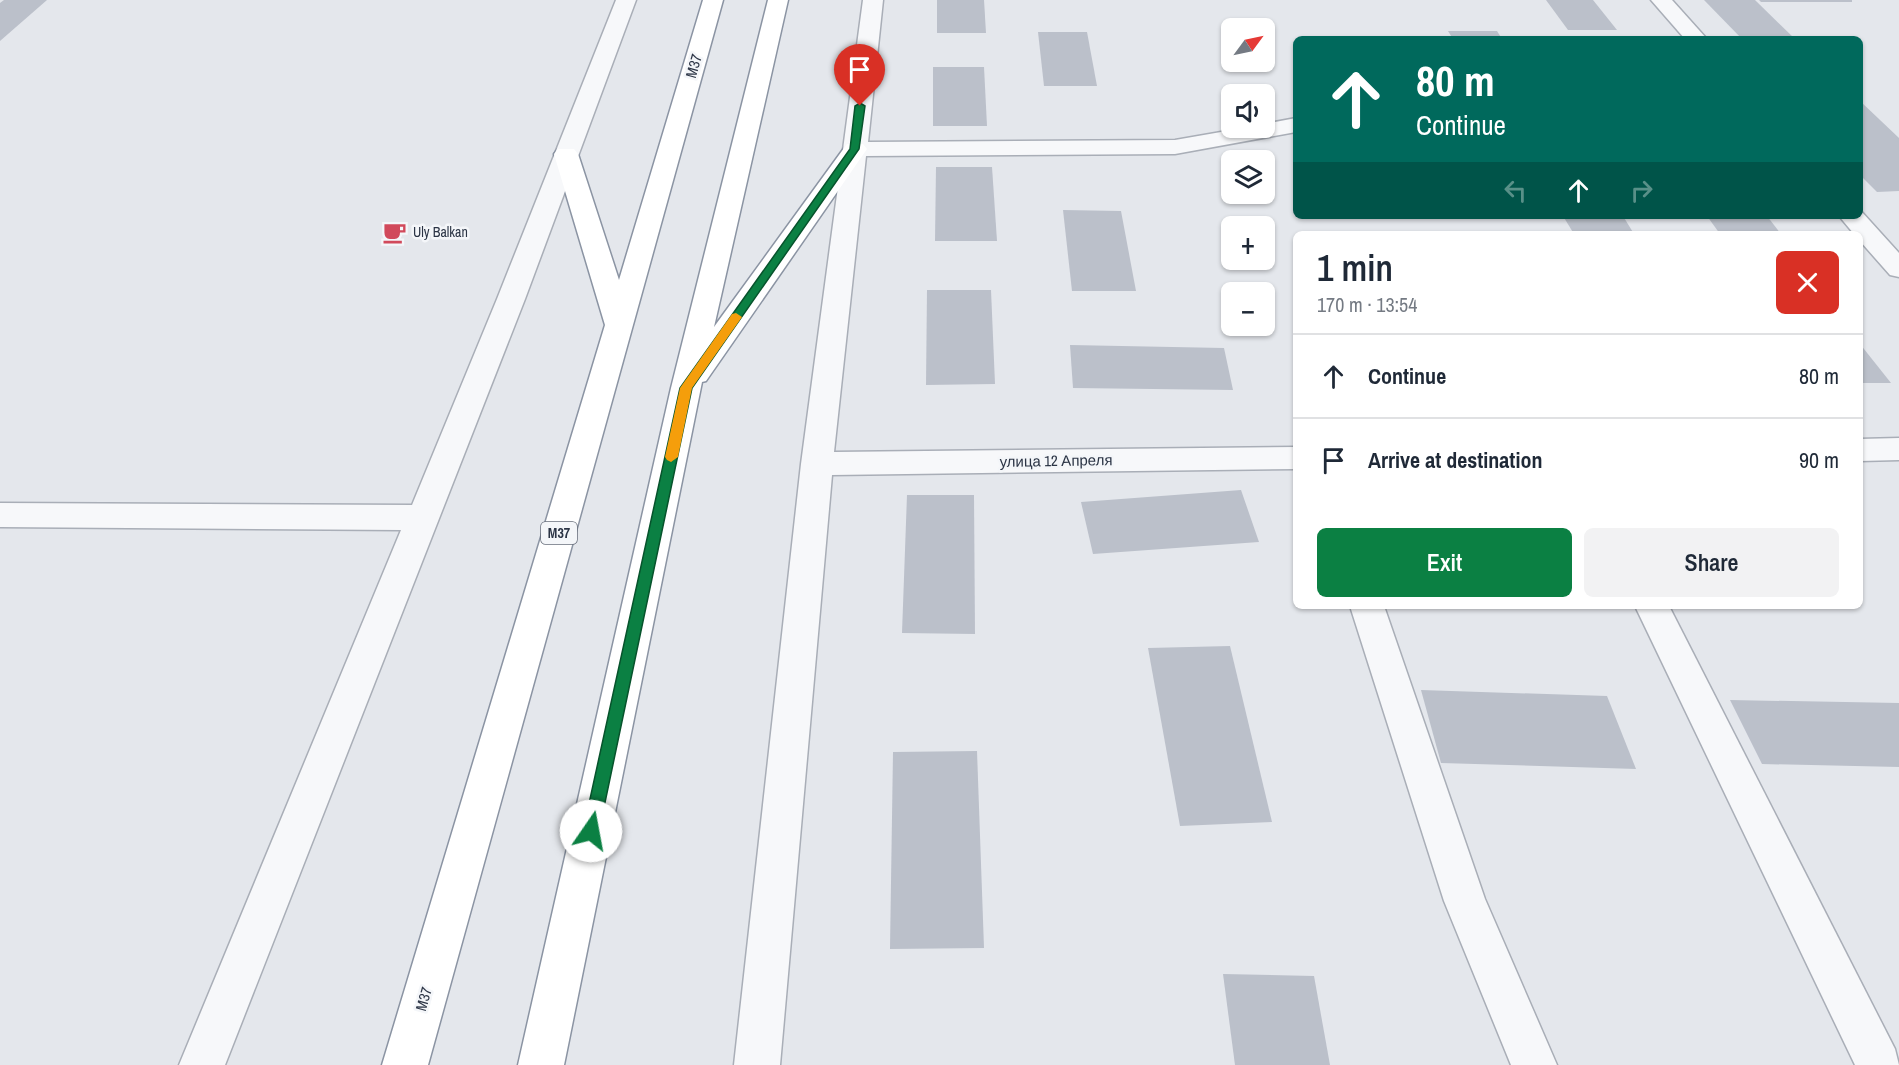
<!DOCTYPE html>
<html lang="en">
<head>
<meta charset="utf-8">
<style>
  :root { --surface:#fff; --page:#f2f2f3; --text:#1f2937; --muted:#747a83; --line:#e0e1e3; --accent:#0b8043 }
  body { margin:0; font-family:"Archivo Narrow",sans-serif; background:var(--page); color:var(--text); height:100vh; display:flex; flex-direction:column; font-size:22px; white-space:nowrap }
  * { box-sizing:border-box; margin:0 }
  p { font-size:20px; color:var(--muted) }
  .icon { flex:none; width:33px; height:33px; fill:none; stroke:currentColor; stroke-width:2; stroke-linecap:round; stroke-linejoin:round }
  .map { position:relative; flex:1; overflow:hidden }
  .sheet { position:absolute; left:1293px; top:231px; width:570px; height:378px; display:flex; flex-direction:column; background:var(--surface); border-radius:9px; box-shadow:0 2px 4px #0004 }
  .sheet>* { flex:none }
  .hud { position:absolute; left:1293px; top:36px; width:570px; height:183px; border-radius:9px; box-shadow:0 2px 4px #0004; background:#00695c; color:#fff; overflow:hidden }
  .needle { width:39px; rotate:57deg }
  .fabs { position:absolute; left:1221px; top:18px; display:grid; gap:12px }
  .fabs a { display:grid; place-items:center; width:54px; height:54px; border-radius:9px; background:var(--surface); box-shadow:0 2px 4px #0004; font-size:30px }
  .pin { position:absolute; display:grid; place-items:center; width:51px; height:51px; color:#fff; margin:-62px -26px; border-radius:50% 50% 50% 0; rotate:-45deg; box-shadow:0 0 6px #0007 }
  .pin .icon { rotate:45deg }
  .me { position:absolute; width:66px; margin:-33px; rotate:12deg; stroke-linejoin:round; filter:drop-shadow(0 0 4px #0008) }
  .turn { display:flex; align-items:center; gap:21px; height:126px; padding:0 24px; font-size:27px }
  .turn .icon { width:78px; height:78px; stroke-width:2.5 }
  .turn b { display:block; font-size:42px; line-height:51px }
  .lanes { display:flex; align-items:center; height:57px; padding:0 24px; background:#0003; justify-content:center; gap:30px; direction:ltr }
  .lanes .off { opacity:.35 }
  .round { display:grid; place-items:center; flex:none; width:63px; height:63px; border-radius:9px; background:var(--page) }
  .overview { display:flex; align-items:center; justify-content:space-between; height:102px; padding:0 24px }
  h1 { font-size:36px; font-weight:600; line-height:45px }
  .cta { display:flex; gap:12px; margin-top:auto; padding:12px 24px }
  .cta a { flex:1; height:69px; border-radius:9px; background:var(--accent); color:#fff; font-size:24px; font-weight:600; line-height:69px; text-align:center }
  .cta a+a { background:var(--page); color:var(--text) }
  ul { padding:0; list-style:none }
  li { display:flex; align-items:center; gap:18px; height:84px; padding:0 24px; border-top:2px solid var(--line) }
  li div { flex:1 }
  li b { display:block; font-size:22px }
  li em { font-style:normal }
  .map>svg:first-child { display:block }
</style>
</head>
<body>
<div class="map">
<svg width="1899" height="1065" viewBox="0 0 1899 1065">
  <rect width="100%" height="100%" fill="#e4e7ec"/>
  <g fill="#bbc0ca">
    <polygon points="4,0 47,0 0,41 0,3"/>
    <polygon points="937,0 984,0 986,33 937,33"/>
    <polygon points="1546,0 1593,0 1617,30 1568,30"/>
    <polygon points="1704,0 1755,0 1795,39 1742,39"/>
    <polygon points="1759,0 1852,0 1852,2 1761,2"/>
    <polygon points="1448,31 1497,31 1502,39 1453,39"/>
    <polygon points="1038,32 1087,32 1097,86 1044,86"/>
    <polygon points="933,67 984,67 987,126 933,126"/>
    <polygon points="1860,101 1899,138 1899,191 1877,192 1860,175"/>
    <polygon points="936,167 992,167 997,241 935,241"/>
    <polygon points="1063,210 1121,211 1136,291 1072,291"/>
    <polygon points="1563,216 1623,216 1634,234 1574,234"/>
    <polygon points="1707,216 1767,216 1781,234 1720,234"/>
    <polygon points="927,290 991,290 995,384 926,385"/>
    <polygon points="1860,344 1891,383 1860,383"/>
    <polygon points="1070,345 1224,348 1233,390 1073,388"/>
    <polygon points="1241,490 1259,542 1093,554 1081,502"/>
    <polygon points="907,495 974,495 975,634 902,633"/>
    <polygon points="1230,646 1272,822 1180,826 1148,648"/>
    <polygon points="1421,690 1607,696 1636,769 1441,763"/>
    <polygon points="1730,700 1899,703 1899,767 1762,764"/>
    <polygon points="977,751 984,948 890,949 893,752"/>
    <polygon points="1223,974 1314,976 1330,1065 1235,1065"/>
  </g>
  <g fill="none" stroke-linecap="round" stroke-linejoin="round">
    <defs>
      <g id="minor">
        <polygon points="616,0 636,0 525,299 225,1065 179,1065 401,530 0,527 0,503 412,505 497,299"/>
        <polygon points="863,0 883,0 868,142 1175,140 1244,128 1264,128 1264,124 1296,118 1296,132 1175,154 866,156 834,452 1296,447 1296,469 832,475 780,1065 734,1065 801,464"/>
        <polygon points="1651,0 1672,0 1707,39 1685,39"/>
        <polygon points="1861,211 1899,253 1899,277 1890,275 1860,241 1860,234 1854,234 1839,216 1860,216"/>
        <polygon points="1899,438 1899,460 1860,461 1860,439"/>
        <polygon points="1350,606 1384,606 1485,899 1557,1065 1511,1065 1444,901"/>
        <polygon points="1635,606 1669,606 1895,1049 1899,1065 1855,1065"/>
      </g>
      <g id="highway">
        <polygon points="703,0 723,0 428,1065 382,1065 605,325 554,154 558,149 574,149 578,154 619,280"/>
        <polygon points="768,0 788,0 714,327 847,144 863,144 867,149 706,381 702,382 564,1065 518,1065 671,388"/>
      </g>
    </defs>
    <use href="#minor" stroke="#a9aeb7" stroke-width="3"/>
    <use href="#highway" stroke="#8b94a3" stroke-width="3"/>
    <use href="#minor" fill="#f7f8fa" fill-rule="evenodd"/>
    <use href="#highway" fill="#fff" fill-rule="evenodd"/>
  </g>
  <polygon fill="#0b8043" stroke="#07532c" stroke-width="1.5" points="860,103 865,106 859,149 692,388 599,831 597,837 591,839 585,837 583,831 680,388 850,149 855,106"/>
  <polygon fill="#f59e0b" points="736,313 742,317 692,388 678,457 671,462 667,460 665,457 680,388 732,314"/>
  <defs>
    <symbol id="cafe-bare" viewBox="-9 -9 18 18"><path d="M-5.5-4.5H6V0H3Q3 3.5 0 3.5H-2.5Q-5.5 3.5-5.5 0ZM3-3.2v2h1.7v-2ZM-6 4.5H4V6H-6Z" fill="#d1495b" stroke="#f4f6f9" stroke-width="2.5" paint-order="stroke"/></symbol>
  </defs>
  <g fill-rule="evenodd">
    <use href="#cafe-bare" x="378" y="216" width="33" height="33"/>
  </g>
  <g text-anchor="middle" stroke-width="5" stroke-linejoin="round" paint-order="stroke">
    <g font-size="14" fill="#2b3445" stroke="#f4f6f9" text-anchor="start">
      <text x="413" y="237">Uly Balkan</text>
    </g>
    <rect fill="#f4f6f9" stroke="#676e7b" stroke-width="1.5" x="541" y="522" width="36" height="22" rx="4.5"/>
    <g font-size="14" font-weight="bold" fill="#2b3445">
      <text x="559" y="538">M37</text>
    </g>
    <g font-size="15" fill="#2b3445" stroke="#f4f6f9">
      <text transform="translate(694 66) rotate(-74)" y="5">M37</text>
      <text transform="translate(1056 461) rotate(-1)" y="5">улица 12 Апреля</text>
      <text transform="translate(424 999) rotate(-74)" y="5">M37</text>
    </g>
  </g>
</svg>
<div class="fabs">
<a><svg class="needle" viewBox="-14 -14 28 28"><path d="M0-13l5 13h-10z" fill="#e53935"/><path d="M0 13l5-13h-10z" fill="#747a83"/></svg></a>
<a><svg class="icon" aria-label="sound" viewBox="0 0 24 24"><path d="M4 9h4l5-4v14l-5-4H4zM17 9q2 3 0 6"/></svg></a>
<a><svg class="icon" aria-label="layers" viewBox="0 0 24 24"><path d="M12 4l9 5-9 5-9-5zM3 14l9 5 9-5"/></svg></a>
<a>+</a>
<a>−</a>
</div>
<div class="pin" style="left:860px;top:106px;background:#d93025"><svg class="icon" aria-label="arrive" viewBox="0 0 24 24"><path d="M6 21V4h12l-3 4 3 4H6"/></svg></div>
<svg class="me" style="left:591px;top:831px" viewBox="-20 -20 40 40"><circle r="19" fill="#fff"/><path d="M0-13L10 11 0 6-10 11z" fill="#0b8043"/></svg>
<div class="hud">
<div class="turn"><svg class="icon" aria-label="ahead" viewBox="0 0 24 24"><path d="M12 20V5M6 11l6-6 6 6"/></svg><div><b>80 m</b>Continue</div></div>
<div class="lanes"><svg class="icon off" aria-label="left" viewBox="0 0 24 24"><path d="M17 20v-9H6M10 6l-5 5 5 5"/></svg><svg class="icon" aria-label="ahead" viewBox="0 0 24 24"><path d="M12 20V5M6 11l6-6 6 6"/></svg><svg class="icon off" aria-label="right" viewBox="0 0 24 24"><path d="M7 20v-9h11M14 6l5 5-5 5"/></svg></div>
</div>
<section class="sheet">
<div class="overview"><div><h1>1 min</h1><p>170 m · 13:54</p></div><a class="round" style="background:#d93025;color:#fff"><svg class="icon" aria-label="close" viewBox="0 0 24 24"><path d="M6 6l12 12M18 6L6 18"/></svg></a></div>
<ul>
<li><svg class="icon" aria-label="ahead" viewBox="0 0 24 24"><path d="M12 20V5M6 11l6-6 6 6"/></svg><div><b>Continue</b></div><em>80 m</em></li>
<li><svg class="icon" aria-label="arrive" viewBox="0 0 24 24"><path d="M6 21V4h12l-3 4 3 4H6"/></svg><div><b>Arrive at destination</b></div><em>90 m</em></li>
</ul>
<div class="cta"><a>Exit</a><a>Share</a></div>
</section>
</div>
</body>
</html>
